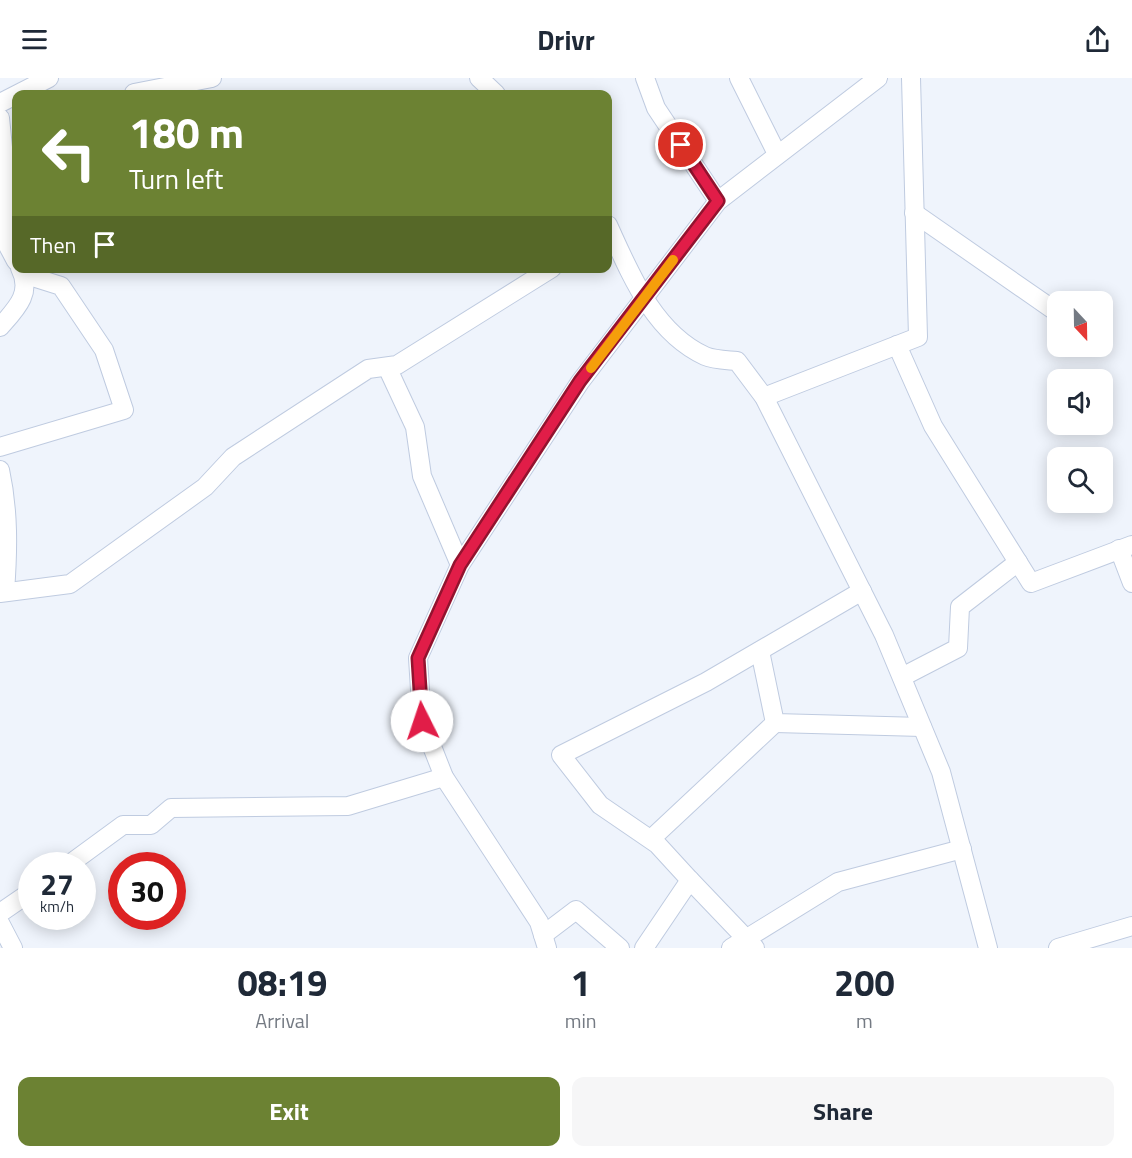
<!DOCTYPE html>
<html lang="en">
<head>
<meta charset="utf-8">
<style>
  :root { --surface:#fff; --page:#f6f6f7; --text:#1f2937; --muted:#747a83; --accent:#6c8233 }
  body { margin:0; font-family:"Titillium Web",sans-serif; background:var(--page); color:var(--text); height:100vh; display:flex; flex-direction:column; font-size:22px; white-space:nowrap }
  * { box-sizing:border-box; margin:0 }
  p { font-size:20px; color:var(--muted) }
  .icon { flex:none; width:33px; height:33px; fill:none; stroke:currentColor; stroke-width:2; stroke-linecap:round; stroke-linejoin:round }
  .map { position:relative; height:870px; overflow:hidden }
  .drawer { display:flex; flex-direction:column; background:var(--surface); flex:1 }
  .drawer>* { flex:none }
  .banner { position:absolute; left:12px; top:12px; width:600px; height:183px; border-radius:12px; box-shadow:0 3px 15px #0003; background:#6c8233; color:#fff; overflow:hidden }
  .needle { width:39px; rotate:158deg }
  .controls { position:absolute; left:1047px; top:213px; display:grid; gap:12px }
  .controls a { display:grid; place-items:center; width:66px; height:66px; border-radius:12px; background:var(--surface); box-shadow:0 3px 15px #0003; font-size:30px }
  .speed { position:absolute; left:18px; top:774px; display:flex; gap:12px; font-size:30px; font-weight:700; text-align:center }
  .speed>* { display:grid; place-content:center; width:78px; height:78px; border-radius:50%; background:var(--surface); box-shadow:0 3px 15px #0003; line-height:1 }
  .speed small { font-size:15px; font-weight:400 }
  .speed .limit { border:9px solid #d22; background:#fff; color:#111 }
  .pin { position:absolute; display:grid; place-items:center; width:51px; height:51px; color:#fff; margin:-26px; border:3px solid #fff; border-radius:50%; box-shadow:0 2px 6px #0007 }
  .me { position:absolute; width:66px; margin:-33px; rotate:356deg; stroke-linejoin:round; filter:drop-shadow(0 0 4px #0008) }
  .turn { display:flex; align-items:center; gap:21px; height:126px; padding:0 18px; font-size:27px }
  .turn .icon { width:78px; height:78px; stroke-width:2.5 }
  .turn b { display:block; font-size:42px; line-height:51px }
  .then { display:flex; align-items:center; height:57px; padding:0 18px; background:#0003; gap:12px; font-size:22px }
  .eta { display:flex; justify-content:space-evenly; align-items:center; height:102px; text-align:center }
  .eta b { font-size:36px; font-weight:700; line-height:42px }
  .action { display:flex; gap:12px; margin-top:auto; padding:12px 18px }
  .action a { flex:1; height:69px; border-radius:12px; background:var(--accent); color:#fff; font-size:24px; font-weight:700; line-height:69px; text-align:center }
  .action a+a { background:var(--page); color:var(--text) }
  header { display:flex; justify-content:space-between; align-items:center; height:78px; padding:0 18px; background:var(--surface); font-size:27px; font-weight:700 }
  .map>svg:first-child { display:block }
</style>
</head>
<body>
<header><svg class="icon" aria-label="menu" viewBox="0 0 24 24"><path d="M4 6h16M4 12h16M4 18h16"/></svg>Drivr<svg class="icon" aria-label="share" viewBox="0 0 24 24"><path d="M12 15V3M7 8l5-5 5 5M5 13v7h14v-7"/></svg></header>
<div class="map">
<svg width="1132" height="870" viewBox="0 0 1132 870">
  <rect width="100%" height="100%" fill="#eff4fc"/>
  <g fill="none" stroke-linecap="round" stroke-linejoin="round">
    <defs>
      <g id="street">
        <polyline points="479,0 496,16"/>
        <polyline points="645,0 656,30 718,123"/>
        <polyline points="739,0 777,76"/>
        <polyline points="134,15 212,0"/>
        <polyline points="0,25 49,0"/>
        <polyline points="0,40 7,109 8,168 16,183"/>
        <polyline points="914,135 1058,235"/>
        <path d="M608 147C630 195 653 254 705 278 714 282 727 282 737 283L764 319 884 557 941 694 988 870"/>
        <path d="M0 249C16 231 33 215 20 190"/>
        <polyline points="897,267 933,348 1031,505 1132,467"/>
        <polyline points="387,289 415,349 422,398 460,487"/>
        <polyline points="764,319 918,259 911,0"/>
        <polyline points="0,369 124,332 104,272 61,208 23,196"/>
        <path d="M0 392C9 433 8 473 5 514"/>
        <polyline points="1119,471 1132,505"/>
        <polyline points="0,515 70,506 205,409 233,379 368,291 397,287 552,190"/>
        <polyline points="760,573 775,645 922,649"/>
        <polyline points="902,599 958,570 960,529 1018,484"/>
        <polyline points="651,761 775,645"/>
        <polyline points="67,788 123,747 151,747 171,730 348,728 444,699"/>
        <polyline points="690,802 657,766 600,727 561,677 706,604 862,513"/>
        <polyline points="0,835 32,813"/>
        <polyline points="0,845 13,870"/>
        <polyline points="543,857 576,832 620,870"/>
        <polyline points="547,870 539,844 444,699 422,643 418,580 460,487 580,304 718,123 878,0"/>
        <polyline points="644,870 690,802 755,870"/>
        <polyline points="731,870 838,804 962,771"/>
        <polyline points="1058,870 1132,848"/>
      </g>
    </defs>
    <use href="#street" stroke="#bfcbe0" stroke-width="20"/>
    <use href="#street" stroke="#fff" stroke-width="18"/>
  </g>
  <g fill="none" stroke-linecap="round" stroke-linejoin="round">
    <defs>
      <polyline id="route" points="422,643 418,580 460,487 580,303 718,123 681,67"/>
    </defs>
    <use href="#route" stroke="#92132f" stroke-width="15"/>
    <use href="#route" stroke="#e11d48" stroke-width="10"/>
    <polyline stroke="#f59e0b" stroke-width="10" points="591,290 673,182"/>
  </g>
</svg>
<div class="controls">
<a><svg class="needle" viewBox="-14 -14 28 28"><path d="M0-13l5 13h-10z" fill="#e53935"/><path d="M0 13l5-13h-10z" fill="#747a83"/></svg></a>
<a><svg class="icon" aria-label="sound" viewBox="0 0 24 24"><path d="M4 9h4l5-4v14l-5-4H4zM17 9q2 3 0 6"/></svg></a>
<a><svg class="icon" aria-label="search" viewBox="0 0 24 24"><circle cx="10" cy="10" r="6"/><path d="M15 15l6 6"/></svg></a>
</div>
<div class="speed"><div>27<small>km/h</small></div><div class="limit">30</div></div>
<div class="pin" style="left:681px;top:67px;background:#d93025"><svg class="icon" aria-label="arrive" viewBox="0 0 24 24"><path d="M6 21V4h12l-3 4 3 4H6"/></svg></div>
<svg class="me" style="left:422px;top:643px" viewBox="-20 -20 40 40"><circle r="19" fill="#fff"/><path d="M0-13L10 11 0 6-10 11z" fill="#e11d48"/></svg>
<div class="banner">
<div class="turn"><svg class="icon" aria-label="left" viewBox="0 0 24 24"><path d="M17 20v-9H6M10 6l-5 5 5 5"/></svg><div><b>180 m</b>Turn left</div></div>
<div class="then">Then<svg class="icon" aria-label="arrive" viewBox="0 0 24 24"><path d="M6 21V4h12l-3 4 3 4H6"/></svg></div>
</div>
</div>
<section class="drawer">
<div class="eta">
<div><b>08:19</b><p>Arrival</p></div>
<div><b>1</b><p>min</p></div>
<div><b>200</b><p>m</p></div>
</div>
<div class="action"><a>Exit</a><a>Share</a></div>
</section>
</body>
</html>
